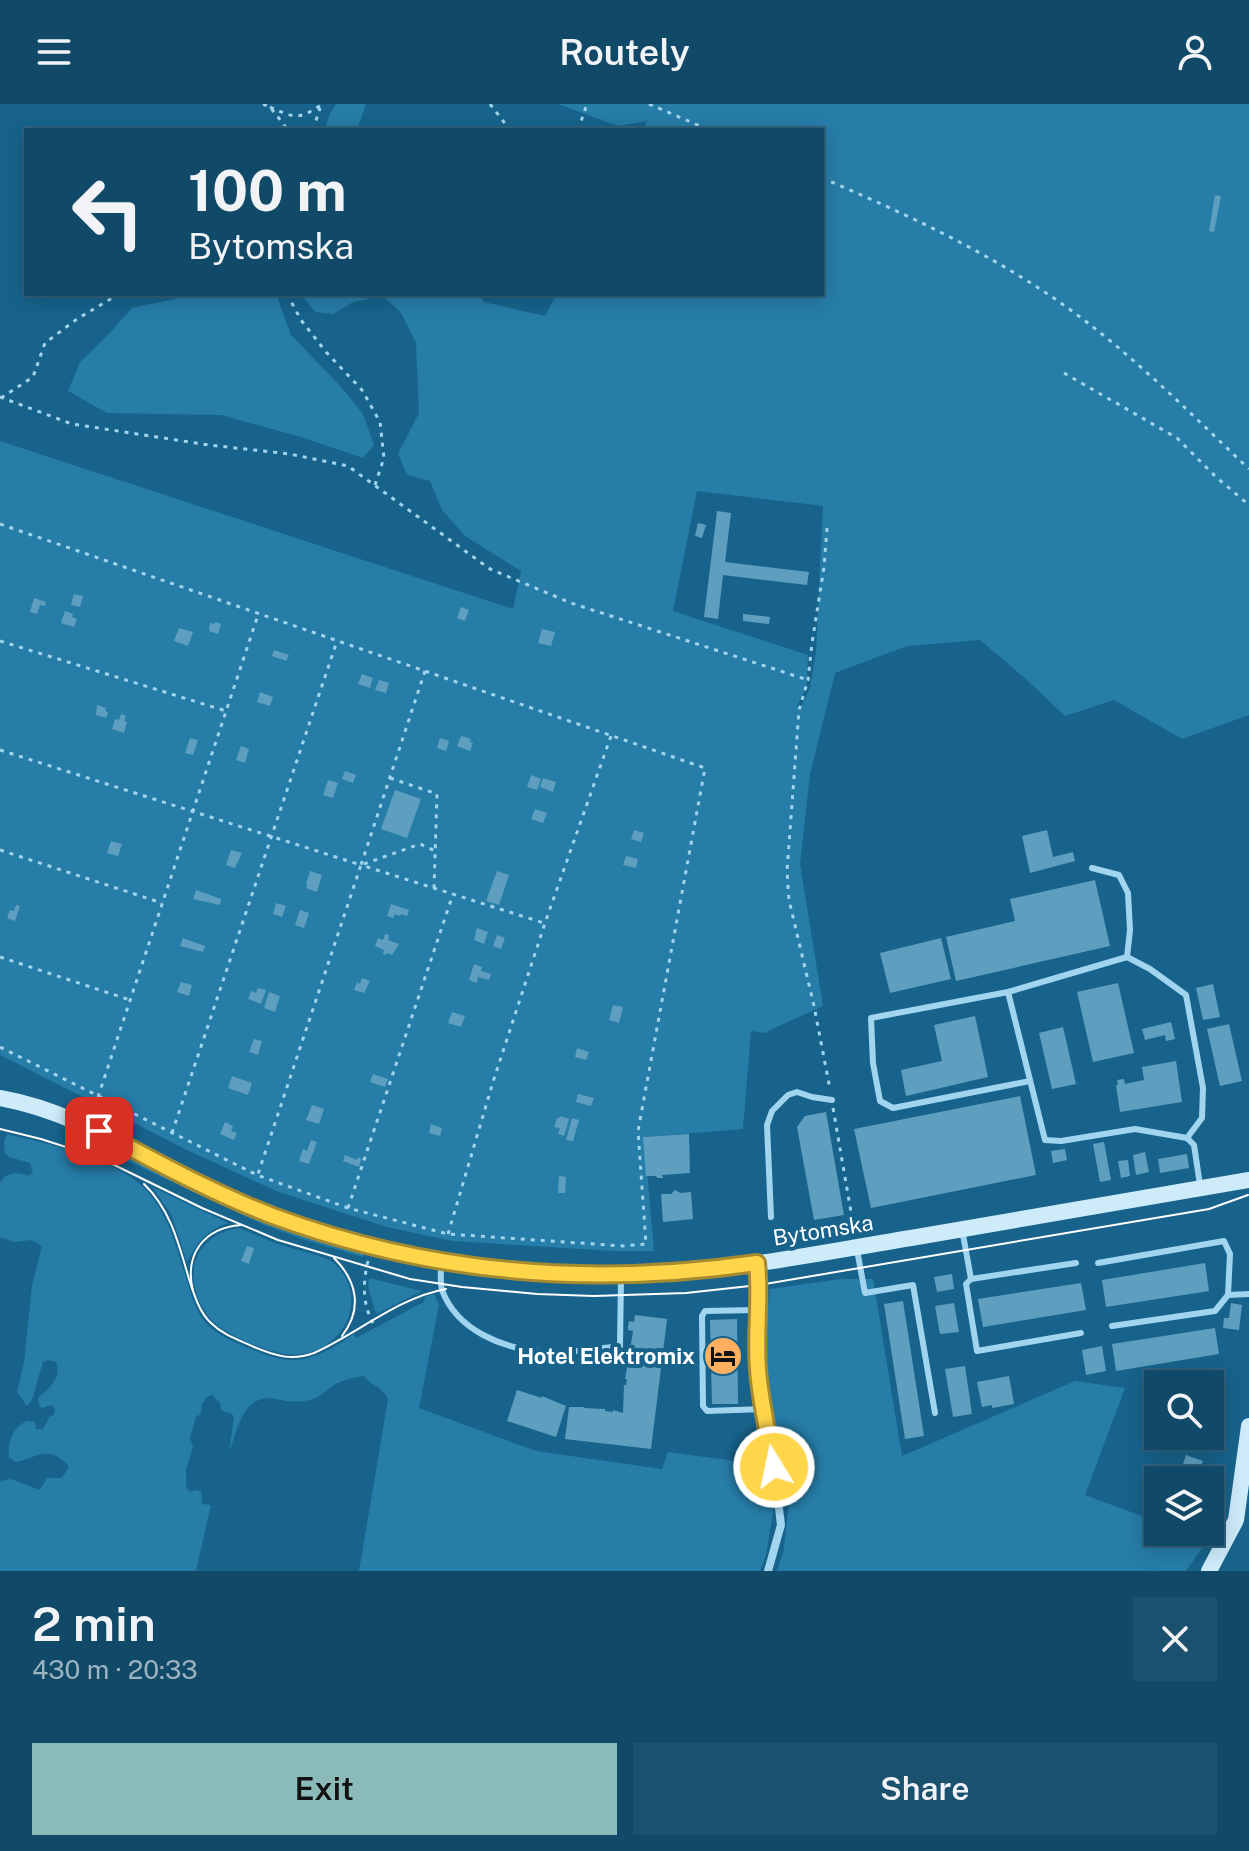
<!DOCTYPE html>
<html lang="en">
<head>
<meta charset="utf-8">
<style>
  :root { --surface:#114a69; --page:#1a516f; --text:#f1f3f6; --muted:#9cb3c0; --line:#30627d; --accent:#8bbbb9 }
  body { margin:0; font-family:"Public Sans",sans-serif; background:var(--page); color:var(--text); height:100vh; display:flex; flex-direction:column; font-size:30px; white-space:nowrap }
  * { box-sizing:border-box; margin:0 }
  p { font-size:26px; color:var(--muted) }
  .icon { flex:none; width:44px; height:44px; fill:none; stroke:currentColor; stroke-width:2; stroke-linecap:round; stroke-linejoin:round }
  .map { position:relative; height:1467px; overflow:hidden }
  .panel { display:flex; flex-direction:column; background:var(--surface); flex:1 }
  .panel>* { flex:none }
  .hud { position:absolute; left:24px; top:24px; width:800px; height:168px; border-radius:0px; box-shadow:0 4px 20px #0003,0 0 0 2px var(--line); background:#114a69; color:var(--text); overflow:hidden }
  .buttons { position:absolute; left:1144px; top:1266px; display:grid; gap:16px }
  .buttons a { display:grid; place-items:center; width:80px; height:80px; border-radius:0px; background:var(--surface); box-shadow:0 4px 20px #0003,0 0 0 2px var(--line); font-size:40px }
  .pin { position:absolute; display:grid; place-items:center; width:68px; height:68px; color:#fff; margin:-34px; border-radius:16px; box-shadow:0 4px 12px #0006 }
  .me { position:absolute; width:88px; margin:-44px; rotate:350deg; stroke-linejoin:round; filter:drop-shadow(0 0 6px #0008) }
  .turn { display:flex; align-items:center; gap:28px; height:168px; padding:0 32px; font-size:36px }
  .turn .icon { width:104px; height:104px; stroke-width:2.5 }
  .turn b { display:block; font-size:56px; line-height:68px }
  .round { display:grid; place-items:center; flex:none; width:84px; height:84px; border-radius:0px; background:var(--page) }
  .head { display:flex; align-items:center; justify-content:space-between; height:136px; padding:0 32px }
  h1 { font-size:48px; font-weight:600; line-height:60px }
  .primary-button { display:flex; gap:16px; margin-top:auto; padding:16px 32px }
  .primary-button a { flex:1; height:92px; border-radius:0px; background:var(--accent); color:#111; font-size:32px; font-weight:600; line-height:92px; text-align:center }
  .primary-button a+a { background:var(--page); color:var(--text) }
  header { display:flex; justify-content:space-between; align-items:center; height:104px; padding:0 32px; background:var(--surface); font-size:36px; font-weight:600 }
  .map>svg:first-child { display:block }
</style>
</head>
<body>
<header><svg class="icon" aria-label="menu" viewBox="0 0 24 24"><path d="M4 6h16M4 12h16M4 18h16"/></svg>Routely<svg class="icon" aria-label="person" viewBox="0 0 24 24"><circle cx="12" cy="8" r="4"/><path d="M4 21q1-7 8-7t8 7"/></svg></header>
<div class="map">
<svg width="1249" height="1467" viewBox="0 0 1249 1467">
  <rect width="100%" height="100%" fill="#17638c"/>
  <g fill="#267da8" fill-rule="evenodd">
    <polygon points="336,0 366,0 357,26 324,26 330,10"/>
    <path d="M558 0H1249V611L1182 635 1114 596 1065 612 1027 576 980 536 907 542 835 569 810 671 800 760 823 902 764 929 751 927 743 1025 644 1033 654 1147H613L452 1137 387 1123 276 1087 187 1046 0 951V337L513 505 521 467 465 432 442 406 430 377 407 371 398 350 419 309 416 239 401 209 383 192 353 198 333 210 315 208 301 190H478L484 198 545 212 557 190H822V26H643L647 17 618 22ZM697 387 823 402 816 548 810 584 800 605 797 602 806 584 808 551 673 507Z"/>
    <polygon points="199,190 276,190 291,231 343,285 363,310 374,341 363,354 301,333 221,311 107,309 68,287 80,258 108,231 132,204"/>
    <path d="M68 1024 80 1028C173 1077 261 1122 364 1149L363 1153 299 1134 262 1120 100 1044 73 1036 66 1030 65 1026Z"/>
    <path d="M7 1030C49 1040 110 1053 142 1082 169 1108 177 1146 188 1180 193 1195 197 1212 210 1223 223 1235 242 1241 258 1248 298 1265 320 1253 354 1230L356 1234 424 1198 425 1193 434 1190 439 1201 419 1304 536 1347 662 1365 668 1348 765 1361 774 1403 766 1451 760 1467H359L388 1295C379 1279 372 1283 364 1272 354 1273 343 1276 334 1281 327 1285 322 1292 313 1295 300 1299 290 1298 276 1295 243 1288 238 1325 229 1349L234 1313 232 1310 221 1306 220 1299 212 1291 207 1293 202 1300 201 1310 196 1313 190 1334 193 1343 186 1366V1383L190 1388 195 1386 201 1387 202 1400 211 1401 196 1467H0V1377L11 1375 40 1386 47 1374H62L69 1362C46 1340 41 1353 16 1358L9 1354C7 1339 12 1323 27 1317L35 1318 36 1325H43L50 1312 54 1311 55 1305 52 1301 42 1304 39 1302 38 1294C49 1284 62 1275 56 1258L48 1256 43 1258 32 1296 27 1302 17 1288 24 1258 32 1182 42 1142 31 1136 14 1138 0 1133V1079C6 1067 18 1068 29 1072L33 1067 30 1059 9 1053 5 1049 4 1038Z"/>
    <path d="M152 1083 228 1119C206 1126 196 1141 187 1158L171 1110Z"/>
    <path d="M239 1124C254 1130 269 1137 285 1142 298 1147 327 1151 336 1161 375 1201 334 1257 286 1250 265 1247 222 1230 209 1213 181 1178 191 1131 239 1124Z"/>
    <polygon points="369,1174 422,1187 376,1210 368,1183"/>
    <polygon points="841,1175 873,1175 902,1352 1075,1277 1125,1284 1085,1391 1158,1418 1158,1428 1184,1428 1201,1434 1203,1443 1186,1467 777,1467 784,1445 789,1399 770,1295 764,1239 770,1185"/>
  </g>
  <g fill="#5e9fc0">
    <polygon points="1215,91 1221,92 1214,128 1209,127"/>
    <polygon points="717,407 731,409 725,458 809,468 807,481 723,471 718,515 704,513"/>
    <polygon points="698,419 706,421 702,434 695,432"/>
    <polygon points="74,490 83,492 80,503 71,501"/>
    <polygon points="34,494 46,498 45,502 40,501 37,510 30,508"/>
    <polygon points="461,503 469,506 465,517 457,514"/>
    <polygon points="65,507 73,510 72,513 77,515 74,523 61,519"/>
    <polygon points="743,510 770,513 769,520 743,517"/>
    <polygon points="215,518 221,520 218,530 209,527 210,519 214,520"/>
    <polygon points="179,524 193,528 188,542 174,537"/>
    <polygon points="542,525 555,528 551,542 538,539"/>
    <polygon points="274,546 289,551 286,557 272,552"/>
    <polygon points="362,570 373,574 370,584 358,580"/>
    <polygon points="379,576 389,579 386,589 375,586"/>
    <polygon points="260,588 273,593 270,602 257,598"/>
    <polygon points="97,601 106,604 105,607 108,608 106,614 96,611"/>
    <polygon points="121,610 126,612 124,617 127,618 124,629 112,625 115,615 119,616"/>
    <polygon points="461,632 471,635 470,638 473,639 470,647 457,642"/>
    <polygon points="190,634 198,636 193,651 185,649"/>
    <polygon points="440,634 449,637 446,647 437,644"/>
    <polygon points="241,642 249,645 245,659 236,656"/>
    <polygon points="345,667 356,671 353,679 342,675"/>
    <polygon points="531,671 541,675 537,686 527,683"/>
    <polygon points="543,674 556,678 553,688 540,683"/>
    <polygon points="328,676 338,679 333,694 323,691"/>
    <polygon points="395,686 421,695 407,734 381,725"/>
    <polygon points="535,705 547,709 543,719 531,715"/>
    <polygon points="634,726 644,729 641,738 631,735"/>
    <polygon points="1047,726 1053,753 1073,748 1075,757 1030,769 1022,732"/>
    <polygon points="111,737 122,740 118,752 107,749"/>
    <polygon points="231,746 242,749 235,764 226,761"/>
    <polygon points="626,752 638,755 636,764 623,761"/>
    <polygon points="310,767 322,771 317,788 306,784 307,781 306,780"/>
    <polygon points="497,767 509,771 499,801 486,797"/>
    <polygon points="1095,776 1110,842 956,877 946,833 1015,817 1010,795"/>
    <polygon points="196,786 221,795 220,801 193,795"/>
    <polygon points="276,799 286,802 282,813 273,810"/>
    <polygon points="391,800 409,806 407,812 401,810 400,812 395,810 393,814 387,812"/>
    <polygon points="16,801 20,802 15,817 7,814 10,806 14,807"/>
    <polygon points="300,806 309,809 304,824 295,821"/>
    <polygon points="477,824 488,828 484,840 474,836"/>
    <polygon points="385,830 389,831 388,836 399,840 392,851 387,849 386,851 383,850 384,846 375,842 378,834 383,836"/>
    <polygon points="497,831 505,834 501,845 493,842"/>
    <polygon points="183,834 205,842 203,848 180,842"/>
    <polygon points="941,834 951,875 890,889 880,849"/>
    <polygon points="474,860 482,863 481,867 491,870 489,876 478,873 477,879 469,876"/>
    <polygon points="362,874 370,877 364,889 354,886 357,878 360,880"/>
    <polygon points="181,878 192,881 189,892 177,888"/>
    <polygon points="1118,879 1134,949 1093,958 1077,888"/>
    <polygon points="1213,880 1220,913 1203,916 1196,884"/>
    <polygon points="258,884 266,886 261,900 248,895 251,887 256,889"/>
    <polygon points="269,888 280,892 275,908 264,904"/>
    <polygon points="613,901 623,903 619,919 609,916"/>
    <polygon points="452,908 465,912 461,923 448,919"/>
    <polygon points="975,912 988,973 906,992 901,966 942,957 934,921"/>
    <polygon points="1171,918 1175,935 1166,937 1165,931 1145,936 1142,925"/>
    <polygon points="1229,920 1242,977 1220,982 1207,925"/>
    <polygon points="1063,923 1076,980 1052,985 1039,929"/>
    <polygon points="254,935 262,937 258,951 249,948"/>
    <polygon points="577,944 589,948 586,956 575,953"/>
    <polygon points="1176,957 1182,998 1120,1008 1116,981 1118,981 1117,976 1124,975 1125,980 1144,976 1142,963"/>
    <polygon points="373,970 388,975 385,983 370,978"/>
    <polygon points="232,972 252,979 248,991 228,984"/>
    <polygon points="578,990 594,994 591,1002 576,998"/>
    <polygon points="1020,992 1036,1071 871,1104 854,1025"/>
    <polygon points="312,1001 324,1005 319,1020 306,1016"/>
    <polygon points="826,1008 844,1111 814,1116 797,1023 805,1012"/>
    <polygon points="560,1012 569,1015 564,1032 558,1030 560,1024 554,1023 557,1014 559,1014"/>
    <polygon points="572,1014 579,1016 573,1037 566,1036"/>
    <polygon points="225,1018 233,1022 231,1027 237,1029 234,1036 220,1030"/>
    <polygon points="431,1020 442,1024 440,1032 429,1029"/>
    <polygon points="689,1030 690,1069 662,1071 663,1074 658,1074 655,1072 646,1072 643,1033"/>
    <polygon points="311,1036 317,1038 309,1060 299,1057 303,1045 307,1047"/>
    <polygon points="1104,1038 1111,1076 1100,1078 1093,1040"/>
    <polygon points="1065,1045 1067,1056 1053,1059 1051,1047"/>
    <polygon points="1145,1048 1149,1068 1136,1071 1133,1051"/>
    <polygon points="1187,1050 1189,1064 1160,1069 1158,1055"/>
    <polygon points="345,1051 357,1056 358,1053 361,1055 359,1063 343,1057"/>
    <polygon points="1128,1056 1130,1072 1121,1074 1118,1057"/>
    <polygon points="559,1072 566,1073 565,1089 558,1089"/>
    <polygon points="675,1086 681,1089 691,1088 693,1115 663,1118 661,1090 671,1090"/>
    <polygon points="247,1142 254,1144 249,1160 241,1157"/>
    <polygon points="1205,1159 1209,1187 1106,1203 1102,1176"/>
    <polygon points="952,1170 954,1185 937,1188 934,1173"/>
    <polygon points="1081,1179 1086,1206 983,1223 978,1195"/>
    <polygon points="903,1197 924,1332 905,1335 884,1200"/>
    <polygon points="954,1199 959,1228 940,1230 935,1202"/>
    <polygon points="1231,1199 1242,1201 1239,1226 1223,1224 1224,1214 1229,1214"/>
    <polygon points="635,1211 667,1215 651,1345 565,1335 569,1303 584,1303 584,1304 605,1305 605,1307 613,1308 613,1306 623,1309 624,1281 626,1281 627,1275 625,1275 630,1247 629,1247 629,1240 631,1240 633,1227 628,1226 628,1222 629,1217 634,1218"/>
    <polygon points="737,1215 738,1300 712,1300 710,1216"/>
    <polygon points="1215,1224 1219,1250 1116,1267 1112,1240"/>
    <polygon points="1102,1242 1106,1267 1086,1271 1082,1246"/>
    <polygon points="965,1262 972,1310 953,1313 945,1265"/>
    <polygon points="1009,1272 1014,1300 992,1304 992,1301 982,1303 977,1278"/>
    <polygon points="517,1286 542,1294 542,1292 566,1302 556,1333 507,1317"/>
    <polygon points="1186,1351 1203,1357 1196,1376 1178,1376"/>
  </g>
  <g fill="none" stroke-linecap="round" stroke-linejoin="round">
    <g stroke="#a1d5ef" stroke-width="3" stroke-dasharray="4 6" stroke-linecap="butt">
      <polyline points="263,0 270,3 288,26"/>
      <polyline points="490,0 510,26"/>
      <polyline points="649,0 709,26"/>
      <path d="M270 3C294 14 299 16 321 1"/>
      <polyline points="313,26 320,4"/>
      <polyline points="578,26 587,0"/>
      <path d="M822 74C909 111 999 153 1076 210 1139 257 1192 311 1249 365"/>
      <polyline points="287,190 301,216 326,248 362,286 380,318 384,354 375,381"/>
      <polyline points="1064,269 1177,334 1216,373 1249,401"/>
      <polyline points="0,293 72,320 209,341 290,350 348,362 490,465 571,499 808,576"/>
      <polyline points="1,294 33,273 45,239 77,215 119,190"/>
      <polyline points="0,420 705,664 638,1027 646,1140 623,1142 448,1130 348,1104 257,1071 0,943"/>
      <polyline points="827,424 824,463 812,539 808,576 799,606 787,767 789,796 814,902 830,985"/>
      <polyline points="0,537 226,607"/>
      <polyline points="425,567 361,761 544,819"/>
      <polyline points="0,646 361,761 258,1070"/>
      <polyline points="390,674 437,690 434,784"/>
      <polyline points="0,746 162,799"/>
      <polyline points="364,760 420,740 435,747"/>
      <polyline points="0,853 130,896"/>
      <polyline points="98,993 258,511"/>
      <polyline points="833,1004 855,1131"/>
      <polyline points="172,1029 337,537"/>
      <polyline points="348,1104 453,790"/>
      <polyline points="448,1130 493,978 545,819 611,632"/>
      <path d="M368 1157C363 1178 362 1199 373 1219"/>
    </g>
    <g stroke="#a1d5ef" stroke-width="6">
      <polyline points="1092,764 1119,771 1128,789 1130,826 1127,853"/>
      <polyline points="1008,888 1045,1036 1061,1037 1135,1025 1187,1034 1194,1041 1200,1081"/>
      <polyline points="1030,977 893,1004 880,997 873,959 871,914 1008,888 1127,853 1150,865 1186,891 1203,984 1202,1014 1187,1034"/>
      <polyline points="771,1113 767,1021 772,1007 788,991 797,988 812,993 832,996"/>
      <polyline points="962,1125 971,1175 966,1180 977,1247 1081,1229"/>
      <polyline points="857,1146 865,1189 913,1181 935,1309"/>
      <polyline points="1098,1159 1224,1137 1230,1150 1228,1191"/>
      <path d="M441 1161C441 1169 440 1178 442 1186 457 1227 504 1245 544 1248 569 1249 595 1245 620 1242L621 1173"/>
      <polyline points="971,1175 1076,1159"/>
      <polyline points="757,1206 705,1207 702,1212 703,1302 707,1307 764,1305"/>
      <polyline points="1112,1222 1215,1207 1228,1191 1249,1190"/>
    </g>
    <polyline stroke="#a1d5ef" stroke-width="8" points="757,1160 759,1181 757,1206 758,1266 774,1363 781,1421 768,1467"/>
    <g stroke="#ceebfa" stroke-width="16">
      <path d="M0 994C74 1007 135 1049 201 1081 256 1107 313 1128 371 1143 468 1167 568 1175 667 1169 749 1164 830 1147 911 1134 1023 1115 1136 1096 1249 1076"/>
      <polyline points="1209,1467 1236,1416 1249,1322"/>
    </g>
    <g stroke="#fff" stroke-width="2">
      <polyline points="0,1025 41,1035 100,1054 202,1104 278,1136 410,1175 462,1183 537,1190 594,1192 686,1189 759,1181 1209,1105 1248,1091"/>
      <path d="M144 1080C171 1106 179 1141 189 1175 194 1190 199 1208 211 1219 223 1231 239 1236 254 1243 275 1252 292 1257 314 1249 359 1229 397 1194 446 1185"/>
      <path d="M334 1154C357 1177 363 1205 342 1232"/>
      <path d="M193 1187C184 1150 204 1124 241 1121"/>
    </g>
  </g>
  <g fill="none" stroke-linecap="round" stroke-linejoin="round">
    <defs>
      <path id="route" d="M99 1027C156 1058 213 1089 273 1112 430 1170 592 1183 757 1159 761 1194 755 1230 758 1265 760 1298 769 1331 774 1363"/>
    </defs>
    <use href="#route" stroke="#a68a30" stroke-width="20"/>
    <use href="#route" stroke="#ffd54a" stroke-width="14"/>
  </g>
  <defs>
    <symbol id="hotel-disc" viewBox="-11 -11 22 22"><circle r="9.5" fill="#ffaf5e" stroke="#17638c"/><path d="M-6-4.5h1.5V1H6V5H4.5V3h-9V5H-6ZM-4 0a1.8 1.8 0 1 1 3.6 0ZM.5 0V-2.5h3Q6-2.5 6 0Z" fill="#111"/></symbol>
  </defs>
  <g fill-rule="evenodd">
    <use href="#hotel-disc" x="701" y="1230" width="44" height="44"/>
  </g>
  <g text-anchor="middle" stroke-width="8" stroke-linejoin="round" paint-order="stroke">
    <g font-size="22" fill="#fff" stroke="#17638c">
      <text transform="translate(823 1126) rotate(-9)" y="8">Bytomska</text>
    </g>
    <g font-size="22" font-weight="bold" fill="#fff" stroke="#17638c" text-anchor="end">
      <text x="695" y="1260">Hotel Elektromix</text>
    </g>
  </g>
</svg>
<div class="buttons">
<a><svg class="icon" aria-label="search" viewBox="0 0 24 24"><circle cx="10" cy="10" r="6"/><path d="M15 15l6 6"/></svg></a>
<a><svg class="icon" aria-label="layers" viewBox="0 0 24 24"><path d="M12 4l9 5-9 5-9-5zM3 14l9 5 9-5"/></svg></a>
</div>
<div class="pin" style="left:99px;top:1027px;background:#d93025"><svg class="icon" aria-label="arrive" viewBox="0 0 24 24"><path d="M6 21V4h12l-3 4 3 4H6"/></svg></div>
<svg class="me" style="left:774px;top:1363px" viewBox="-20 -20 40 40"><circle r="17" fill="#ffd54a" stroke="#fff" stroke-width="3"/><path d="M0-11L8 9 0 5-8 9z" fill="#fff"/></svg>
<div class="hud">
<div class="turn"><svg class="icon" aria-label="left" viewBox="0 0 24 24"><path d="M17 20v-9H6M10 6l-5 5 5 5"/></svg><div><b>100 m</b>Bytomska</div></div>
</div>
</div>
<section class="panel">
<div class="head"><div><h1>2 min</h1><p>430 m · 20:33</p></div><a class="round"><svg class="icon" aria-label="close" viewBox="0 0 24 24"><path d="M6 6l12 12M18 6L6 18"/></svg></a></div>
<div class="primary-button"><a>Exit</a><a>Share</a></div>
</section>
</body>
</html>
